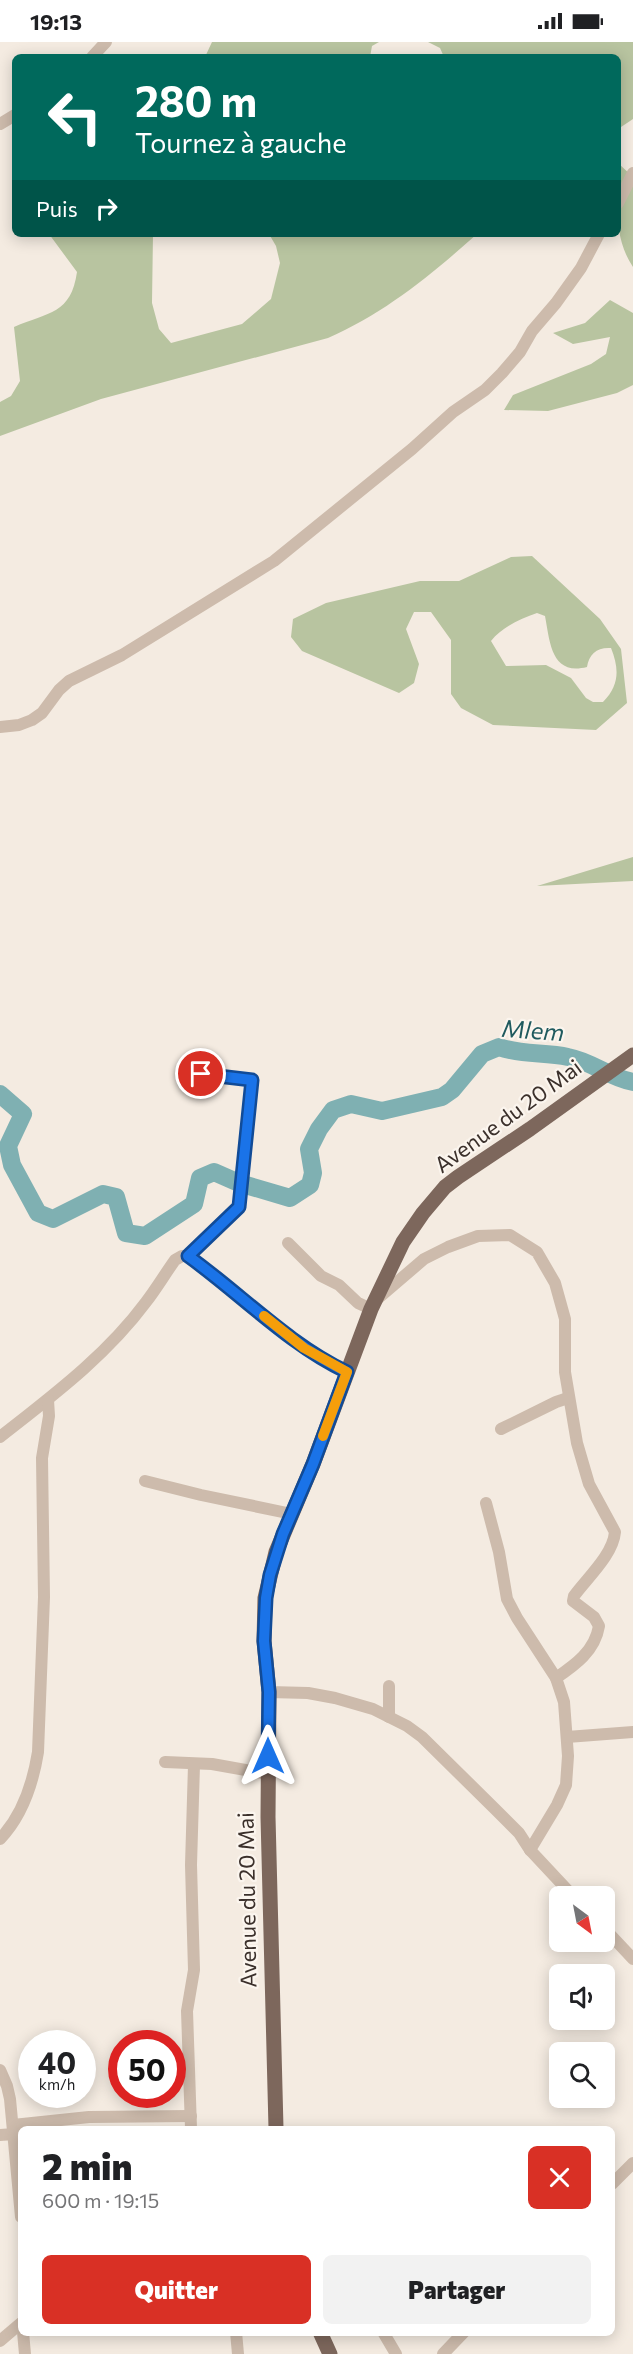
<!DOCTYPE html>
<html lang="fr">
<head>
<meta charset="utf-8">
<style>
  :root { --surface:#fff; --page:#f2f2f2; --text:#202124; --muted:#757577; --accent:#d93025 }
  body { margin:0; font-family:Commissioner,sans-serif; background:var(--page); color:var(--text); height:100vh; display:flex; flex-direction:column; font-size:22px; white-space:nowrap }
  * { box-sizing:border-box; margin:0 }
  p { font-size:20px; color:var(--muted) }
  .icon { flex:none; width:33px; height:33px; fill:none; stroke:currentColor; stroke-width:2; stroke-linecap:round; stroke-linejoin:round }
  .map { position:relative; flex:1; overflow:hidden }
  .side { position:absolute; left:18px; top:2084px; width:597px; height:210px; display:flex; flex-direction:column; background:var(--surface); border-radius:9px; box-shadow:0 3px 15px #0003 }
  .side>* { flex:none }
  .top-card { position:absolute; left:12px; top:12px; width:609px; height:183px; border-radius:9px; box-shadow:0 3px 15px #0003; background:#00695c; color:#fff; overflow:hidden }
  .needle { width:39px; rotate:148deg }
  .buttons { position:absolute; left:549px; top:1844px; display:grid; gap:12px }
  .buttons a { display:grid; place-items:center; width:66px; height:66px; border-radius:9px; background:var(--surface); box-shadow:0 3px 15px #0003; font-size:30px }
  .speed { position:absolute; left:18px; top:1988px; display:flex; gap:12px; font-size:30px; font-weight:700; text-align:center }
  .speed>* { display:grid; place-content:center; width:78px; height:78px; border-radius:50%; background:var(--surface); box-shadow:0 3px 15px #0003; line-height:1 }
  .speed small { font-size:15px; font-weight:400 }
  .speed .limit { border:9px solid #d22; background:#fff; color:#111 }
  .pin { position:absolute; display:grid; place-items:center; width:51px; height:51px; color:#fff; margin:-26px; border:3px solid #fff; border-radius:50%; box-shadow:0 2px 6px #0007 }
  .me { position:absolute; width:66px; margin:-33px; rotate:0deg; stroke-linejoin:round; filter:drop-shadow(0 0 4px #0008) }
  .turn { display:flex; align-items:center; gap:21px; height:126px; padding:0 24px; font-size:27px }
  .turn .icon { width:78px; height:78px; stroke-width:2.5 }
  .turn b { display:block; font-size:42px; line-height:51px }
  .then { display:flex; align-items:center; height:57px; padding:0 24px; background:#0003; gap:12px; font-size:22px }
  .round { display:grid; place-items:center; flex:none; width:63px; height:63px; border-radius:9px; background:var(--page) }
  .headline { display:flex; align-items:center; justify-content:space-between; height:102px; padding:0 24px }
  h1 { font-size:36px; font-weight:800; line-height:45px }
  .primary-button { display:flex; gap:12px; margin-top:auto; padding:12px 24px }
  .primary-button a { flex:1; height:69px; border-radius:9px; background:var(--accent); color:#fff; font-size:24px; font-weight:800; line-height:69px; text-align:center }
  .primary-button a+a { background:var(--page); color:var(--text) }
  .status { display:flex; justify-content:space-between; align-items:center; height:42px; padding:0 30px; background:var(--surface); direction:ltr }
  .status svg { height:16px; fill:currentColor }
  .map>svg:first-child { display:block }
</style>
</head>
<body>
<div class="status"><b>19:13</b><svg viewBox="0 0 49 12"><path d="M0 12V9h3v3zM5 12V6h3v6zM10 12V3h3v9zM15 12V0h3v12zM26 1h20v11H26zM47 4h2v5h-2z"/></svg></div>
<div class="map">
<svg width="633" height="2312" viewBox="0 0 633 2312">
  <rect width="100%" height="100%" fill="#f4ebe1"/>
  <g fill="#b8c4a0" fill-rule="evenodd">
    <polygon points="212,0 379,0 372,4 370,15 205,15"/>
    <polygon points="428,0 633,0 633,77 618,87 618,15 444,15 440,6"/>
    <path d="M618 121 633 135V225C612 194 618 157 618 121Z"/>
    <path d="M49 192H153L152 261 159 287 171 301 242 282 271 257 280 221 276 204 269 192H477C431 233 385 271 328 296L101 357 0 394V360L11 354 20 339 14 285C49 270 71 272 77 230Z"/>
    <polygon points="610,258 633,271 633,343 617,351 548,369 504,368 513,353 591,322 606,312 610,295 573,302 553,291 585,281"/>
    <path d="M532 514 600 577 621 607 627 661 596 688 493 683 461 666 451 652V598L431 570H414L406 587 419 622 414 641 399 651 302 609 291 595 293 577 326 561 420 539H459L511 515ZM537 571 545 574C550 600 551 634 587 625 589 612 597 605 611 606 619 626 620 643 603 660H593L586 656 571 636 546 623 506 624 491 599C502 585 520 577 537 571Z"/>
    <polygon points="633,815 633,839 537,844"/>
  </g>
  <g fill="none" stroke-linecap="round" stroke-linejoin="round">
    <path stroke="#7fb0b2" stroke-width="18" d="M0 1052 23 1072 8 1104 12 1123 38 1171 53 1177 103 1152 116 1155 126 1191 145 1194 194 1162 200 1136 214 1130 239 1141 290 1156 310 1143 313 1131 309 1107 319 1087 333 1068 351 1062 382 1069 442 1055 452 1048 482 1012 499 1005C521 1013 545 1010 568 1015 591 1019 610 1036 633 1040"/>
    <g stroke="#cdbbac" stroke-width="12">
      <polyline points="92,15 106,0"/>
      <polyline points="0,82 15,73"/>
      <polyline points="618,161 633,131"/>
      <polyline points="0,685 19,683 32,678 42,671 59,648 69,639 122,613 274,519 412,407 453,370 485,348 502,331 520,310 532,289 556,261 581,226 599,192"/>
      <polyline points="288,1201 321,1234 339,1243 358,1261 371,1267"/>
      <polyline points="188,1214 239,1165 252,1038 201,1032"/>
      <path d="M375 1259 424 1217 448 1205 478 1194 510 1193 537 1210 555 1241 565 1277V1330L577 1401 589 1442 615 1490C613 1513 587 1536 574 1554L573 1559 594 1575 599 1584C595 1609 575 1623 556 1636"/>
      <polyline points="501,1387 556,1360 568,1356"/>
      <path d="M0 1395C52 1354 106 1314 146 1260 156 1247 165 1232 175 1218L182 1214H188L304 1306 347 1330"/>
      <polyline points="145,1439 201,1453 292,1472"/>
      <polyline points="486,1461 499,1510 507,1557 517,1576 556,1636 564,1660 568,1714 566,1743 557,1763 530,1808"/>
      <polyline points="269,1650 308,1651 335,1656 373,1667 407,1684 422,1695 495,1767 519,1791 530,1808 573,1854"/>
      <polyline points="389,1675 389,1644"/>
      <polyline points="567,1695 633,1690"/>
      <polyline points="165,1720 212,1722 268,1732"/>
      <path d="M0 1797C22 1774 33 1741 38 1710L44 1555 42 1416 49 1374 48 1358"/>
      <polyline points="604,1886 633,1917"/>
      <polyline points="0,2028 7,2044 10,2057 21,2175"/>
      <polyline points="13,2083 89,2075 191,2074"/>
      <polyline points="191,2086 187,1969 194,1928 191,1823 194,1723"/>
      <polyline points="0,2093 14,2092"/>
      <polyline points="612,2142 633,2121"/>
      <polyline points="23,2290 25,2312"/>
      <polyline points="236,2290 238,2312"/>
      <polyline points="383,2290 396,2312"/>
      <polyline points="0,2299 21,2281"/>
      <polyline points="443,2312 464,2290"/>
    </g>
    <g stroke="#7d675c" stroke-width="15">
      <polyline points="276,2086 268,1775 269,1650 264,1599 265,1556 276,1510 313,1422 371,1267 403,1200 423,1171 445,1145 458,1135 530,1087 633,1013"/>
      <polyline points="320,2290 330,2312"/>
    </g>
  </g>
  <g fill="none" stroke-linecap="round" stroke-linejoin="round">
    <defs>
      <path id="route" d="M201 1032 252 1038 239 1165 188 1214C241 1252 288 1302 347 1330L313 1422 283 1492 270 1533 266 1556 264 1599 269 1650 268 1714"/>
    </defs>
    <use href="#route" stroke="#114b97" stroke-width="15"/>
    <use href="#route" stroke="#1a73e8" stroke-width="10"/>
    <polyline stroke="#f59e0b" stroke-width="10" points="264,1274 304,1306 347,1330 323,1394"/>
  </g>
  <g text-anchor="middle" stroke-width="4.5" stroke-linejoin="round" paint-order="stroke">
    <g font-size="22" fill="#3b302b" stroke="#fbf5ee">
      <text transform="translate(508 1074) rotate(-36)" y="8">Avenue du 20 Mai</text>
      <text transform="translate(247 1858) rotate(-91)" y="8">Avenue du 20 Mai</text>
    </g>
    <g font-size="24" font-style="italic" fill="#1f5a5e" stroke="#fbf5ee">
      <text transform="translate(533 989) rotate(4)" y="8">Mlem</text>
    </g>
  </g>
</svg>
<div class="buttons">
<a><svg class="needle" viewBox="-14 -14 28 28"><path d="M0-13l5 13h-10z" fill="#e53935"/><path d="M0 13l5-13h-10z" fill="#757577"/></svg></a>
<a><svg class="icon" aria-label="sound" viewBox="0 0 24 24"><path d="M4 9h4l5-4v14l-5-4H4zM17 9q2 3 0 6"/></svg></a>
<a><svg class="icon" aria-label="search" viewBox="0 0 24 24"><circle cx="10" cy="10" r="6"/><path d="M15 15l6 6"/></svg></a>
</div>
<div class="speed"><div>40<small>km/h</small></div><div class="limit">50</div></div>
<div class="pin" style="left:201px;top:1032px;background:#d93025"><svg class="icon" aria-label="arrive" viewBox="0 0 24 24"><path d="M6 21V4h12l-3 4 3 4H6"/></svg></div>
<svg class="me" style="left:268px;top:1714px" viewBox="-20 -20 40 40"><path d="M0-17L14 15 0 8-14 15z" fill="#1a73e8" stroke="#fff" stroke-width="4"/></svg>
<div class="top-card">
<div class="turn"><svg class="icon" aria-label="left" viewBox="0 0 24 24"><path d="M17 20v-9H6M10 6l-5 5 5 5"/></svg><div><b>280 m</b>Tournez à gauche</div></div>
<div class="then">Puis<svg class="icon" aria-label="right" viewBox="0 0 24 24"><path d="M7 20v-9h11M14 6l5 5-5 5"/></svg></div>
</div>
<section class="side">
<div class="headline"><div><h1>2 min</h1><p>600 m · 19:15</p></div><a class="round" style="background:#d93025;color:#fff"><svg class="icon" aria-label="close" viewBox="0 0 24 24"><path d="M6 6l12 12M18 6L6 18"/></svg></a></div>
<div class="primary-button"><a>Quitter</a><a>Partager</a></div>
</section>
</div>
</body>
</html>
